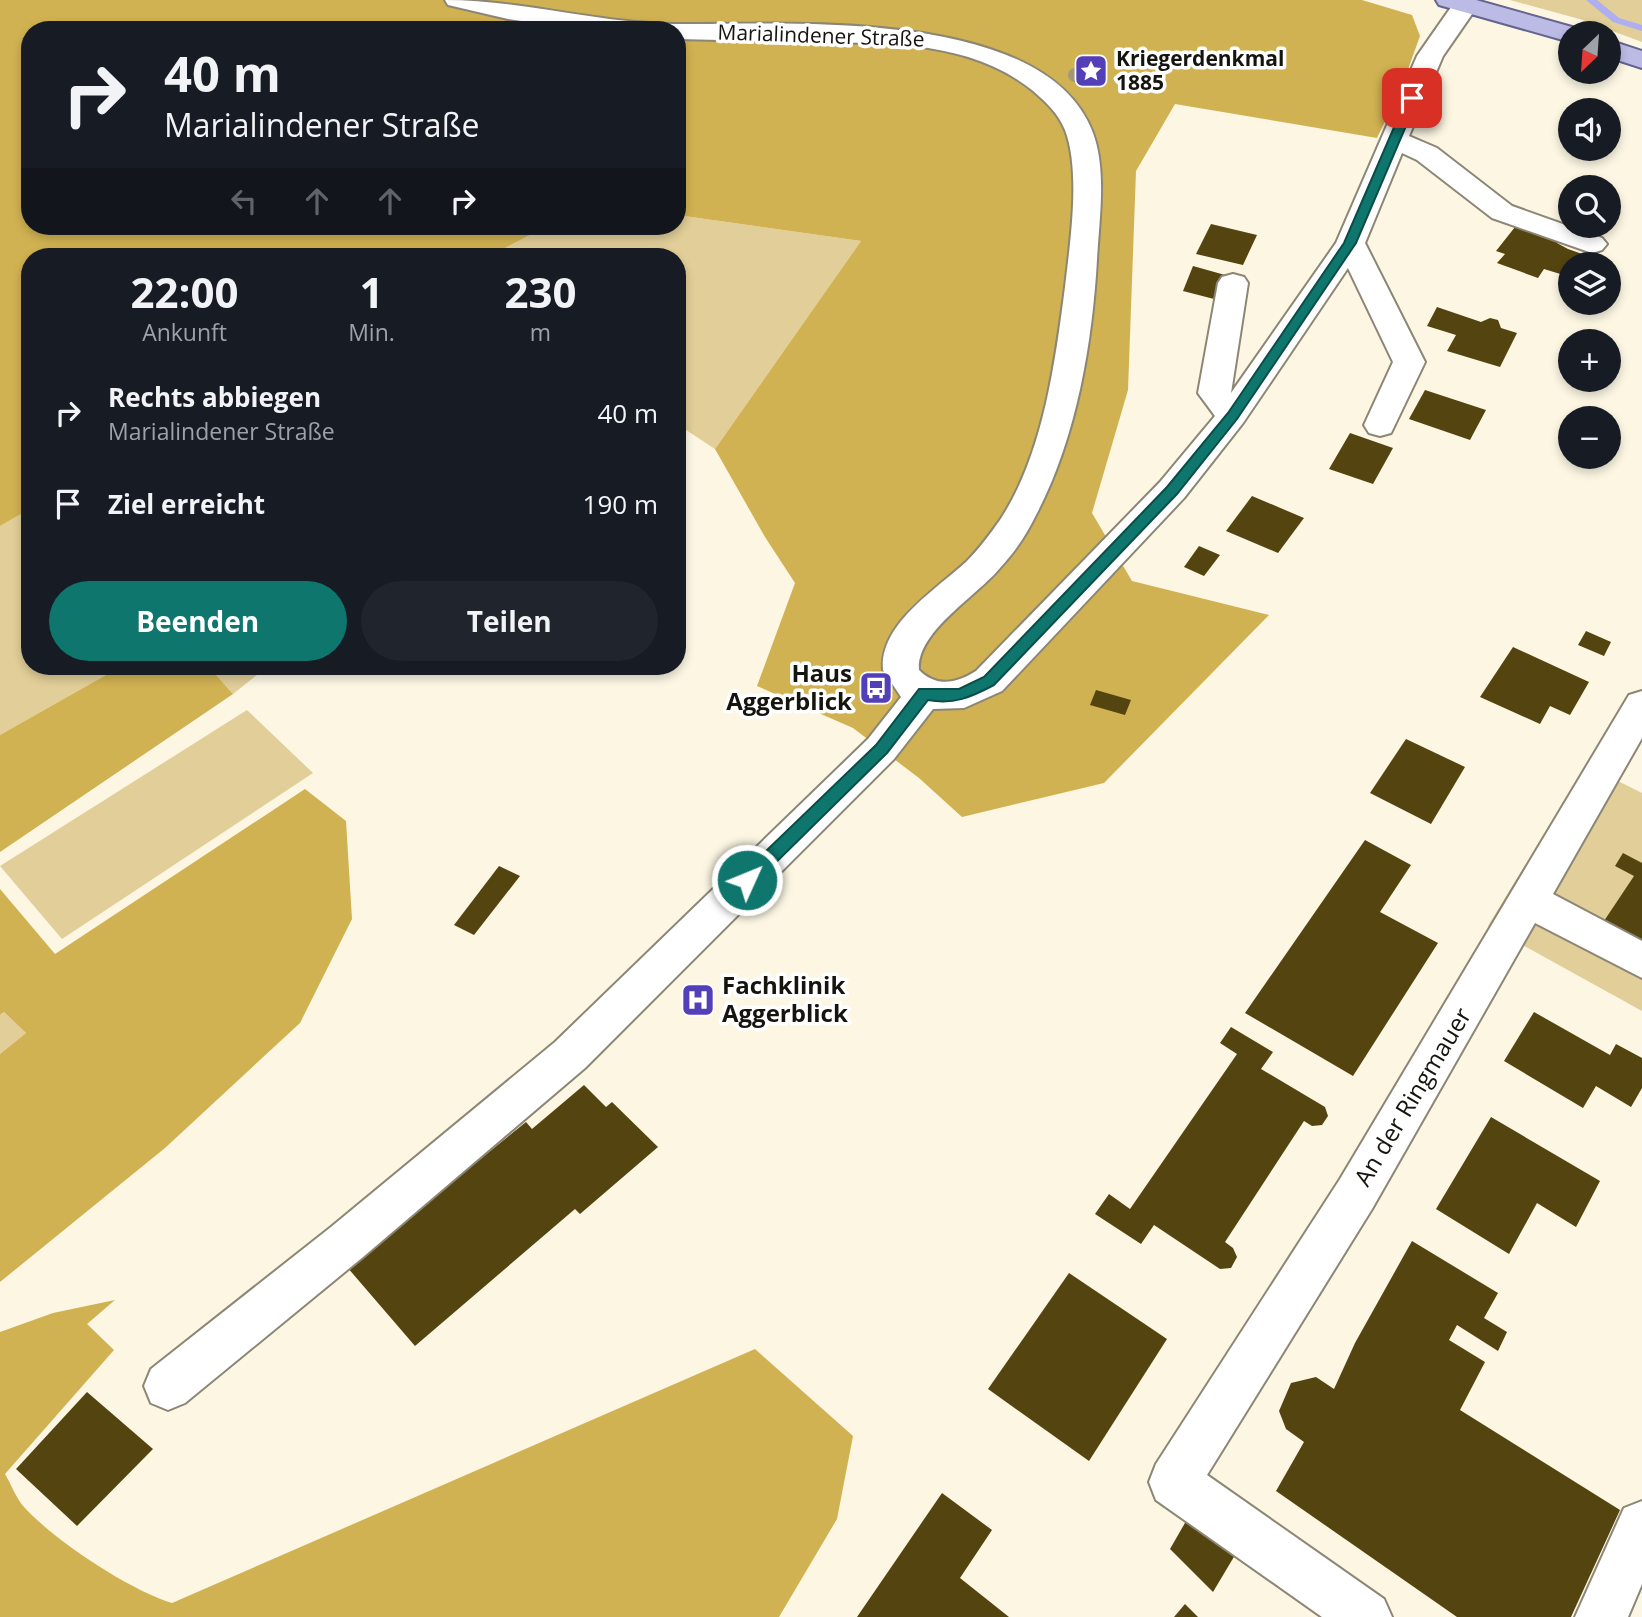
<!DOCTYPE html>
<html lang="de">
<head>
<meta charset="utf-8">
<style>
  :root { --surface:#171b24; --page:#20242c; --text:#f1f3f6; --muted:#9ea1a6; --accent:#0f766e }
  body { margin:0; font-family:"Open Sans",sans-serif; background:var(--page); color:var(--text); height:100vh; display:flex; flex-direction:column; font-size:26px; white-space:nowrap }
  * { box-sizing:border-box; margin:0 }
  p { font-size:23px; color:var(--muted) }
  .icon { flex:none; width:38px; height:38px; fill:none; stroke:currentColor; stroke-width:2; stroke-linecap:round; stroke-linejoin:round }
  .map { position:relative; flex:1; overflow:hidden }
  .panel { position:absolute; left:21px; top:248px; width:665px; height:427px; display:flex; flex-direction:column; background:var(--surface); border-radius:28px; box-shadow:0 4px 10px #0003 }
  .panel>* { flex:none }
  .banner { position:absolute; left:21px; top:21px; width:665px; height:214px; border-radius:28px; box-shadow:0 4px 10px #0003; background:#171b24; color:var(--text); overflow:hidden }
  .needle { width:46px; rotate:205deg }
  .tools { position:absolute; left:1558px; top:21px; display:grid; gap:14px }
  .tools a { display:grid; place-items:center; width:63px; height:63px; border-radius:50%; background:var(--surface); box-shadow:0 4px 10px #0003; font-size:35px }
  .pin { position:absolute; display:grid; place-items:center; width:60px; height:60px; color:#fff; margin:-30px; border-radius:14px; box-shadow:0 4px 10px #0006 }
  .me { position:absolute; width:77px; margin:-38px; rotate:46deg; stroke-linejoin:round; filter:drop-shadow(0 0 5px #0008) }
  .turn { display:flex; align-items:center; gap:24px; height:147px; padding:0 28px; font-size:32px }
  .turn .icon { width:91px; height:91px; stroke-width:2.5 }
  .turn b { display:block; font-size:49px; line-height:60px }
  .lanes { display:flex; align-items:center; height:66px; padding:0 28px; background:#0003; justify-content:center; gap:35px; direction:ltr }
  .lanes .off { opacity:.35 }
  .eta { display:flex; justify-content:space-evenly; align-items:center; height:119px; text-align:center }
  .eta b { font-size:42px; font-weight:700; line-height:49px }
  .action { display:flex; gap:14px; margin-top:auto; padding:14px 28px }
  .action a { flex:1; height:80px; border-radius:42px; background:var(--accent); color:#fff; font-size:28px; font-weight:700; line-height:80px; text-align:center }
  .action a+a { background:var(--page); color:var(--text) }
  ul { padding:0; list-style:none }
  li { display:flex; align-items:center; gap:21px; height:91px; padding:0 28px }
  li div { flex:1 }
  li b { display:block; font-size:26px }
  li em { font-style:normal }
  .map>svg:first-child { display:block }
</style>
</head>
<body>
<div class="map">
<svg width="1642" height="1617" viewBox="0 0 1642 1617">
  <rect width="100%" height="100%" fill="#fcf6e3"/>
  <g fill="#e1ce98">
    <polygon points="1510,0 1642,0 1642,42 1583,20"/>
    <polygon points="677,215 861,241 715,449 677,424 677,257 488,257 547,226 677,226"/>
    <polygon points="30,509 30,667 120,667 0,735 0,526"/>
    <polygon points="209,667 267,667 233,694"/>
    <polygon points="247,710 313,773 62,939 0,866"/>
    <polygon points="1586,765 1642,793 1642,1011 1488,926"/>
    <polygon points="4,1012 26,1033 0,1054 0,1015"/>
  </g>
  <g fill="#d1b252">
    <polygon points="0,0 1362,0 1412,15 1420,36 1402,86 1377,138 1175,104 1136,171 1128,390 1092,513 1132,581 1269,615 1104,783 962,817 919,778 853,728 757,686 795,583 765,537 715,449 861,241 677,215 677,30 30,30 30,226 547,226 488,257 30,257 30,509 0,526"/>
    <polygon points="120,667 209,667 233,694 0,852 0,735"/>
    <polygon points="305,789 346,821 352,919 300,1023 165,1148 0,1282 0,1054 26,1033 4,1012 0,1015 0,889 55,954"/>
    <path d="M115 1300 87 1324 114 1350 5 1474C11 1484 16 1498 24 1507 54 1540 129 1590 172 1603L755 1349 853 1436 837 1519 779 1617H0V1332L53 1313Z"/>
  </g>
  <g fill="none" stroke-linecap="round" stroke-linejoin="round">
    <polygon fill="#aeaef1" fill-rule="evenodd" points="1586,0 1597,0 1619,18 1642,25 1642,31 1613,22"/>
  </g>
  <g fill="#54440f">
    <polygon points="1519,222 1559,240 1557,243 1568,249 1588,256 1583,264 1570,264 1570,277 1544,269 1538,278 1497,263 1505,254 1496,251"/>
    <polygon points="1211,224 1257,235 1243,265 1196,254"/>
    <polygon points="1193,266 1225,275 1214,299 1183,291"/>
    <polygon points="1437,307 1481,322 1490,318 1498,320 1501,328 1517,333 1500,367 1447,351 1456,335 1427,326"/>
    <polygon points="1425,390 1486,410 1470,440 1409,419"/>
    <polygon points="1350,433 1393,448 1373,484 1329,469"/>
    <polygon points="1252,496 1304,518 1278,553 1226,531"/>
    <polygon points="1199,546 1220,555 1204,576 1184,567"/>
    <polygon points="1586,631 1611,642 1604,656 1578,645"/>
    <polygon points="1513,647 1589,682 1570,715 1550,706 1540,724 1480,697"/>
    <polygon points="1096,690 1131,700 1125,715 1090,705"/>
    <polygon points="1406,739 1465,767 1431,824 1370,793"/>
    <polygon points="1365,840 1411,865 1380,912 1438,943 1353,1076 1245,1013"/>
    <polygon points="1623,853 1642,863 1642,946 1602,924 1634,876 1615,866"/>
    <polygon points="499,866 520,876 474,935 454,925"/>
    <polygon points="1534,1012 1610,1055 1616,1044 1642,1058 1642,1088 1631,1107 1596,1086 1583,1108 1504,1061"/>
    <polygon points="1231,1027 1273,1052 1261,1069 1325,1107 1328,1116 1322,1125 1312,1126 1304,1121 1225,1242 1233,1248 1237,1257 1231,1268 1220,1269 1154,1225 1141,1244 1095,1214 1109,1194 1130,1209 1237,1054 1220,1043"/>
    <polygon points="584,1085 606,1107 612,1102 658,1147 580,1214 575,1209 415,1346 347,1267 526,1122 532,1129"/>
    <polygon points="1491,1117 1600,1181 1576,1227 1537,1203 1509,1254 1436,1209"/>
    <polygon points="1412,1241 1498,1293 1484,1318 1507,1332 1498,1351 1457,1325 1449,1340 1485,1362 1460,1410 1620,1510 1571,1617 1457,1617 1276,1491 1304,1442 1286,1429 1279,1411 1291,1383 1316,1377 1334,1389 1355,1343"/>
    <polygon points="1069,1273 1167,1339 1089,1461 988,1389"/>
    <polygon points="87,1392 153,1449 77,1526 16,1469"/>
    <polygon points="942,1493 992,1530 960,1578 1009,1617 857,1617"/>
    <polygon points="1193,1509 1241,1545 1213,1592 1170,1549"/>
    <polygon points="1185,1604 1198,1617 1174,1617"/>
  </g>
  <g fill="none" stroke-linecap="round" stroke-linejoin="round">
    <defs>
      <g id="minor">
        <path d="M445 0C521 0 597 23 674 24 785 25 1045 5 1093 133 1107 171 1099 221 1097 260 1092 346 1076 439 1036 515 1027 534 1014 553 1000 568 977 596 916 632 919 670 937 688 957 683 976 671L1160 482 1215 416 1198 393 1218 283 1222 277 1233 274 1244 277 1248 283 1231 393 1336 243 1417 56 1456 0H1476L1479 4 1443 56 1409 136 1437 148 1512 206 1602 238 1607 244 1602 250 1592 253 1492 218 1417 160 1402 153 1365 243 1425 362 1391 433 1380 436 1369 433 1364 425 1393 362 1348 268 1243 423 1184 498 1002 691 964 708 933 709 894 759 585 1068 363 1257 185 1403 168 1410 151 1403 144 1386 151 1369 331 1227 555 1042 868 739 901 697 883 670C879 624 937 589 967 561 979 549 990 534 1000 520 1043 455 1055 364 1065 287 1070 243 1081 172 1065 130 1058 113 1046 102 1032 90 968 39 881 43 804 42 762 41 719 40 677 39V30H581L508 19 448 5Z"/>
        <polygon points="1642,691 1642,738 1553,894 1642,941 1642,978 1535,923 1372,1209 1207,1475 1384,1599 1392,1617 1322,1617 1156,1500 1149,1482 1156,1464 1340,1179 1629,695"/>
        <polygon points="1642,1501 1642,1584 1628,1617 1575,1617 1624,1508"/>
      </g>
      <g id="major">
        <polygon points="1436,0 1476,0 1579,29 1582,33 1570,33 1570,42 1439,5"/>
        <polygon points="1608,40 1642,51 1642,68 1608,57"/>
      </g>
    </defs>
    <use href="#minor" stroke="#8c8675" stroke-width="4"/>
    <use href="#major" stroke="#656390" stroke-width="4"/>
    <use href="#minor" fill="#fff" fill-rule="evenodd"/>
    <use href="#major" fill="#bcbbe6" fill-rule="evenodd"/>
  </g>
  <g fill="#a2987a">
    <circle cx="1075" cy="75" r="7"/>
    <circle cx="1097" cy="81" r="7"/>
  </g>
  <path fill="#0f766e" stroke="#0a4d48" stroke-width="2" d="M1408 95 1418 98 1356 243 1237 419 1177 494 994 685C971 697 954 705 928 700L887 753 753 885H741V875L876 745 919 689H959L984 677 1167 487 1228 413 1344 243Z"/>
  <defs>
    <symbol id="sight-square" viewBox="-11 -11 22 22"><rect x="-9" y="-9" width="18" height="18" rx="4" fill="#533fb7" stroke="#fff"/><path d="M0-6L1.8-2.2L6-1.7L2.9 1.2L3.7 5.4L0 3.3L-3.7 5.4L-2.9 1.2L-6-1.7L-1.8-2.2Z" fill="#fff"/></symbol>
    <symbol id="bus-square" viewBox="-11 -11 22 22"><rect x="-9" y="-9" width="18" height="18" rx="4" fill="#533fb7" stroke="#fff"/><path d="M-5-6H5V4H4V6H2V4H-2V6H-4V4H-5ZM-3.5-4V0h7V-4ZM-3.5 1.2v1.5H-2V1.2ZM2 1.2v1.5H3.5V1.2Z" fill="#fff"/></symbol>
    <symbol id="hospital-square" viewBox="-11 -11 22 22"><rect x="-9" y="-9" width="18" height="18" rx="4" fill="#533fb7" stroke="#fff"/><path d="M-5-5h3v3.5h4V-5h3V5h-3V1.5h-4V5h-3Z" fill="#fff"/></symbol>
  </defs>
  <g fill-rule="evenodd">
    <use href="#sight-square" x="1072" y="52" width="38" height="38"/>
    <use href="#bus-square" x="857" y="669" width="38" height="38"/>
    <use href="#hospital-square" x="679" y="981" width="38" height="38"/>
  </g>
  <g text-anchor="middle" stroke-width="7" stroke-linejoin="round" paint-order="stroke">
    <g font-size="21" fill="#16140e" stroke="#fff">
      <text transform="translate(821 36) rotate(2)" y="7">Marialindener Straße</text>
    </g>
    <g font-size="21" font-weight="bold" fill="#16140e" stroke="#fff" text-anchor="start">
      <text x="1116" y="66">Kriegerdenkmal<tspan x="1116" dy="24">1885</tspan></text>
    </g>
    <g font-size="24" font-weight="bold" fill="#16140e" stroke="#fff" text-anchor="end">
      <text x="852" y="682">Haus<tspan x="852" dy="28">Aggerblick</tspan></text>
      <text x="722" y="994" text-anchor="start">Fachklinik<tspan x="722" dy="28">Aggerblick</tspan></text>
    </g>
    <g font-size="24" fill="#16140e" stroke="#fff">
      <text transform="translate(1413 1097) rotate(-59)" y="8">An der Ringmauer</text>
    </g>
  </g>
</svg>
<div class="tools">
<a><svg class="needle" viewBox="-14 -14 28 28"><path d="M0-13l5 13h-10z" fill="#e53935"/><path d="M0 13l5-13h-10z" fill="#9ea1a6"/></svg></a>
<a><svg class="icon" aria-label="sound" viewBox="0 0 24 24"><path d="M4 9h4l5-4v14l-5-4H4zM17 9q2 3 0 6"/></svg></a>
<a><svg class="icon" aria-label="search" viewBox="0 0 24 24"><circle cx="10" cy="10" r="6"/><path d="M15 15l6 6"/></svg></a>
<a><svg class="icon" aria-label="layers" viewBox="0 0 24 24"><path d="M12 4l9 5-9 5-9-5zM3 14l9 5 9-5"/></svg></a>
<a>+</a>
<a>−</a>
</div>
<div class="pin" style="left:1412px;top:98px;background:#d93025"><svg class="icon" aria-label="arrive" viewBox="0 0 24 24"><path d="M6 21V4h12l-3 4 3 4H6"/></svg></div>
<svg class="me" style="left:747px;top:880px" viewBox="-20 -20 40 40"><circle r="17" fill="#0f766e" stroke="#fff" stroke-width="3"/><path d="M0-11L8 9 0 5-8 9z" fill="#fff"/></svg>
<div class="banner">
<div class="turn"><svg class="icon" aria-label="right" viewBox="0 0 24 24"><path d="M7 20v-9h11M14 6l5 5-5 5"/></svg><div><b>40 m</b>Marialindener Straße</div></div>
<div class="lanes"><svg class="icon off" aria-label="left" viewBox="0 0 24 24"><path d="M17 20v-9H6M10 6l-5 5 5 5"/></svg><svg class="icon off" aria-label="ahead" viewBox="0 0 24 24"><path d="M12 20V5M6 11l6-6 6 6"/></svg><svg class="icon off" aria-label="ahead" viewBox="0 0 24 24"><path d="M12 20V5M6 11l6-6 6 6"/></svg><svg class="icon" aria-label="right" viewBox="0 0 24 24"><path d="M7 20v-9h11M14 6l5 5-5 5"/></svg></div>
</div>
<section class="panel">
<div class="eta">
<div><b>22:00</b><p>Ankunft</p></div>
<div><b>1</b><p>Min.</p></div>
<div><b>230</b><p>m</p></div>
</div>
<ul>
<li><svg class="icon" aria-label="right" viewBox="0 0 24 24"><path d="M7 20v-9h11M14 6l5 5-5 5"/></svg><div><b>Rechts abbiegen</b><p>Marialindener Straße</p></div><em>40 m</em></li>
<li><svg class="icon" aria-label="arrive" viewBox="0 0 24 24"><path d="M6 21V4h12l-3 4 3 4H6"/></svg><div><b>Ziel erreicht</b></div><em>190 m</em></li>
</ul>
<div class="action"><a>Beenden</a><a>Teilen</a></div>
</section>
</div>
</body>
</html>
